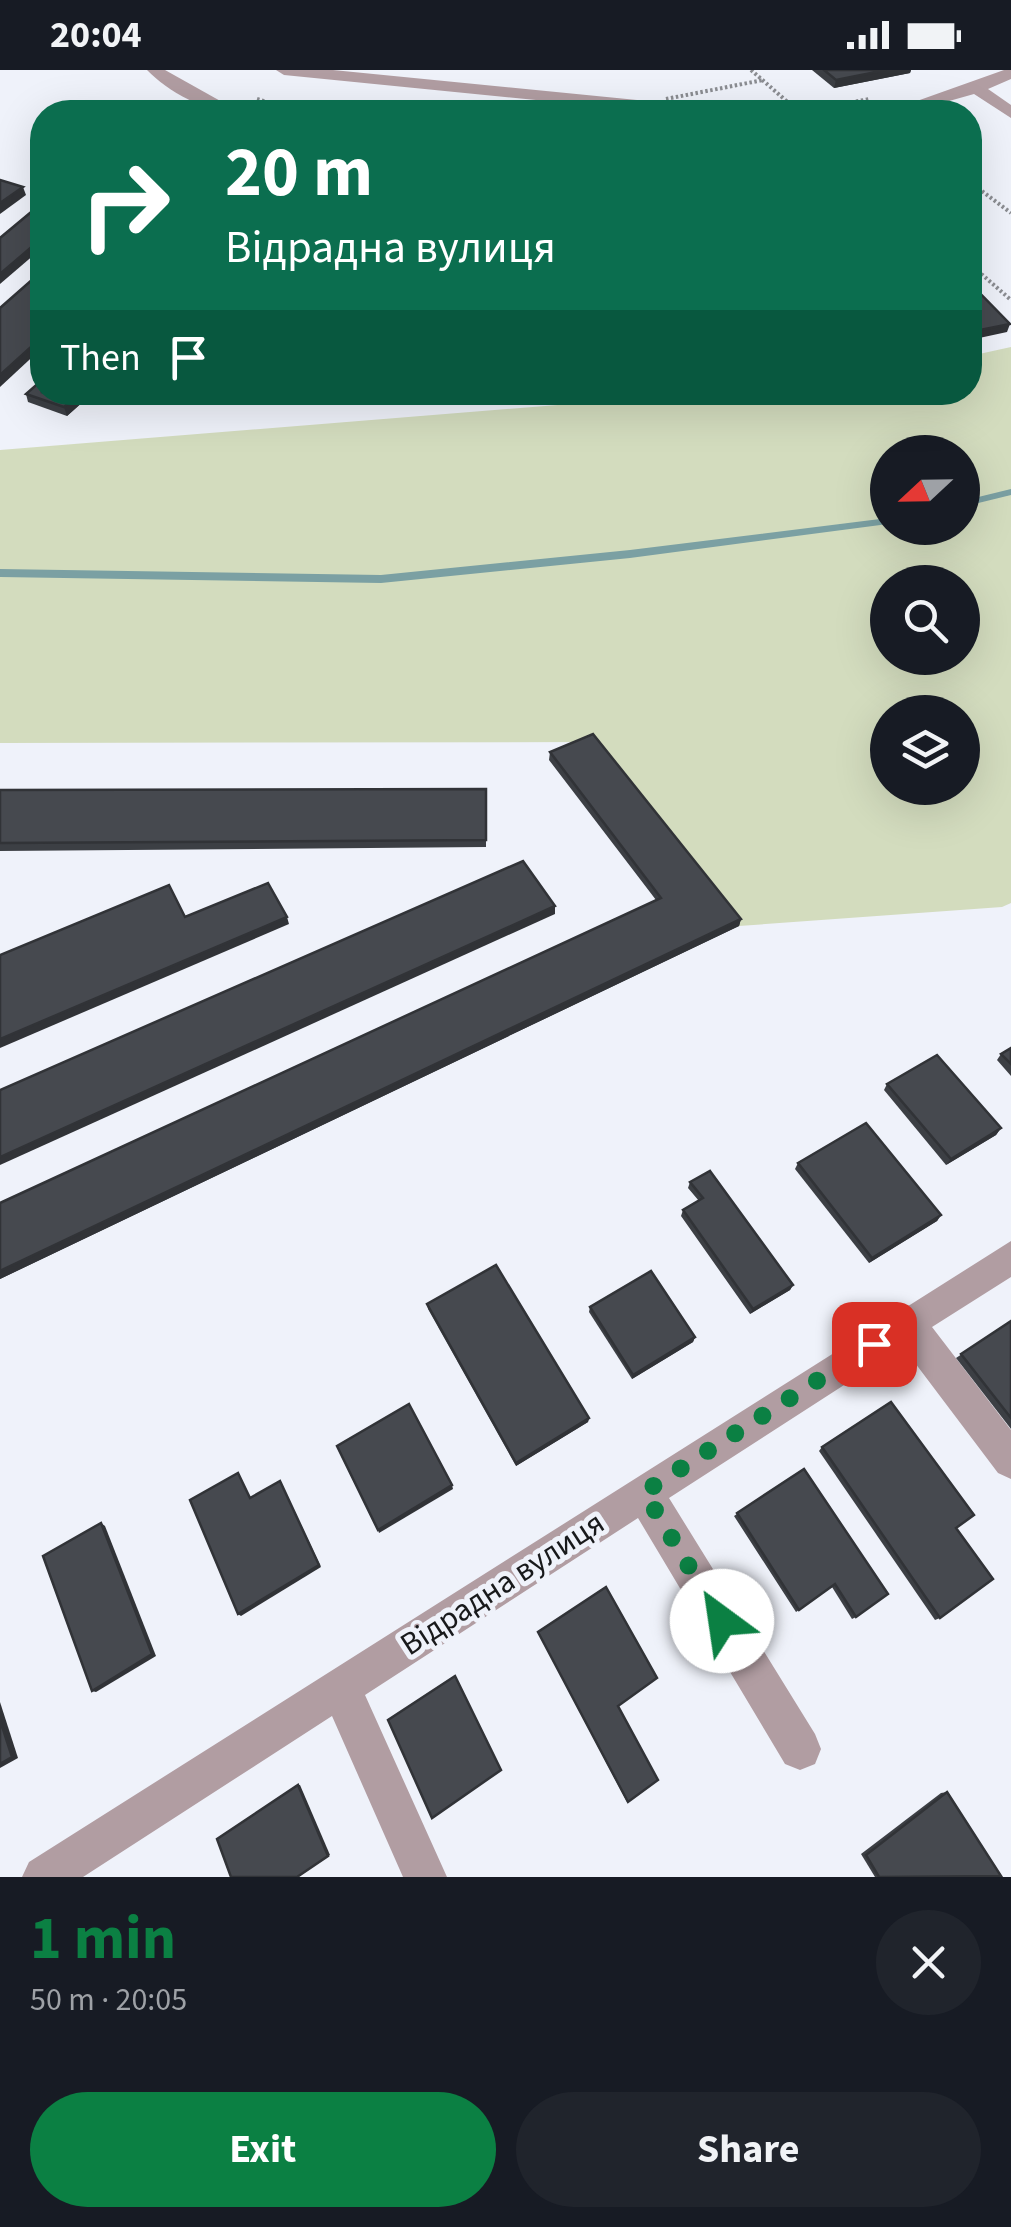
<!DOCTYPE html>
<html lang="en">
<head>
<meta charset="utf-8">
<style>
  :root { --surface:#171b24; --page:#20242c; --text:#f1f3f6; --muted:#9ea1a6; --accent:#0b8043 }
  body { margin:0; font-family:"Source Sans 3",sans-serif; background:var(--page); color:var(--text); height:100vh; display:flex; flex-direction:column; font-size:38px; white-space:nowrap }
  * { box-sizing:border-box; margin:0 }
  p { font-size:32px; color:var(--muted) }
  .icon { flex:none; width:55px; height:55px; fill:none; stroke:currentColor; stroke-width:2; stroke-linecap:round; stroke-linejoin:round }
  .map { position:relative; height:1807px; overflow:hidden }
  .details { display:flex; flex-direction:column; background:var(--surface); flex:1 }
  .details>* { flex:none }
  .guide { position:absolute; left:30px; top:30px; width:952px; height:305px; border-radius:40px; box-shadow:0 10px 40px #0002; background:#0b6e4f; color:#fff; overflow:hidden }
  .needle { width:65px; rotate:248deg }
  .tools { position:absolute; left:870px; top:365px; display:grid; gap:20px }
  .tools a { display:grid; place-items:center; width:110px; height:110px; border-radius:50%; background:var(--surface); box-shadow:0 10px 40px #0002; font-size:50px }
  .pin { position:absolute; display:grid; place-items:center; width:85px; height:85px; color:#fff; margin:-42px; border-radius:20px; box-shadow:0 5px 15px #0006 }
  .me { position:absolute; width:110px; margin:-55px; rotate:329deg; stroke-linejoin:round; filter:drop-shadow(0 0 8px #0008) }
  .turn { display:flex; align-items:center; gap:35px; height:210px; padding:0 30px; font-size:45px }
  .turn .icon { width:130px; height:130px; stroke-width:2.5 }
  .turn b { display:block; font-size:70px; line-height:85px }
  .then { display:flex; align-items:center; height:95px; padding:0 30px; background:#0003; gap:20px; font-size:38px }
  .round { display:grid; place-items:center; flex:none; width:105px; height:105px; border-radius:52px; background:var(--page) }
  .overview { display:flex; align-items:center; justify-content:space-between; height:170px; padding:0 30px }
  h1 { font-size:60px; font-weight:700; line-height:75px; color:var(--accent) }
  .cta { display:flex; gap:20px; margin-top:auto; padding:20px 30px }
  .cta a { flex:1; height:115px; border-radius:60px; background:var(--accent); color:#fff; font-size:40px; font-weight:700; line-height:115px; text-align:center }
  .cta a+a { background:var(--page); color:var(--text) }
  .status { display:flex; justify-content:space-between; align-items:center; height:70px; padding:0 50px; background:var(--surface); direction:ltr }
  .status svg { height:28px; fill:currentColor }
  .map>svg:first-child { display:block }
</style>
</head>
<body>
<div class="status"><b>20:04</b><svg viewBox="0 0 49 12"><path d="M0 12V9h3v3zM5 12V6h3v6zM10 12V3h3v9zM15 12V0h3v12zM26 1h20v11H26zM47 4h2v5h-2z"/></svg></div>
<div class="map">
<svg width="1011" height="1807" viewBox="0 0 1011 1807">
  <rect width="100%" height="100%" fill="#eff2fa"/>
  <path fill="#d3dcbe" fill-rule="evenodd" d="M1011 277V833L1002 837 739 856 592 672 0 673V380L706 323 970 322V286ZM888 382H962V458H888ZM888 512H962V588H888ZM888 642H962V718H888Z"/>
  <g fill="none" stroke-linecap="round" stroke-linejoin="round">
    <g fill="#7ba0a3" fill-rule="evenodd">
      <polygon points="1011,419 1011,425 962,437 962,431"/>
      <polygon points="888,448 888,454 630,488 381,513 0,507 0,499 381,505 630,480"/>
    </g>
    <g stroke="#8b8d92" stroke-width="4" stroke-dasharray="2.5 2.5" stroke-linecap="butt">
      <polyline points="751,0 799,42"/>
      <polyline points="257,29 298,42"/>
      <polyline points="666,29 763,10"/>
      <polyline points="802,42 869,29"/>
      <polyline points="970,112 1011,143"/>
      <polyline points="970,194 1011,230"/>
    </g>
    <g fill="#b19da2" fill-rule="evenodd">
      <path d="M147 0H165L240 42C209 44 169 23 147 0Z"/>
      <polygon points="276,0 333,0 637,30 645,35 637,40 284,5"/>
      <polygon points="1004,0 1011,0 1011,9 988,19 1011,35 1011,48 974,24 910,42 886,42"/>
      <polygon points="1011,1171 1011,1207 932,1257 1011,1360 1011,1409 998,1403 903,1277 669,1428 815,1664 821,1679 815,1694 800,1700 785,1694 638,1448 365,1625 447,1807 403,1807 332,1646 83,1807 22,1807 29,1792"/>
    </g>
  </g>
  <g fill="#3c3f44">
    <polygon points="812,0 911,0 910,3 834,18"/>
    <polygon points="94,322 67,346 28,332 26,324"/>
    <polygon points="550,682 741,849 739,856 0,1209 0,1133 656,830 549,690"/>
    <polygon points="486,719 486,777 0,781 0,720"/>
    <polygon points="1011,978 1011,1006 997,990 1001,984"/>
    <polygon points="887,1014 1001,1058 996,1065 946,1095 884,1020"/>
    <polygon points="798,1093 941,1145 937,1151 869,1193 795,1099"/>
    <polygon points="690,1112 793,1215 790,1220 750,1244 681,1146 683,1140 699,1131 688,1118"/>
    <polygon points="427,1234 589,1348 588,1352 516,1396 428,1239"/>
    <polygon points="590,1237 695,1267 693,1272 632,1309 589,1242"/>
    <polygon points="1011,1251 1011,1359 956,1288"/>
    <polygon points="822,1377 956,1458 940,1548 935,1550 819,1381"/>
    <polygon points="804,1399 856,1547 852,1549 832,1517 796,1542 734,1446"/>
    <polygon points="538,1562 618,1636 628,1732 627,1732"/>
    <polygon points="947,1722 999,1807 875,1807 861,1784 941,1723"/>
  </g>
  <g fill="#313337">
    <polygon points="886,0 911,0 910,3 834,18 836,10"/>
    <polygon points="23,117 26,125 0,144 0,133"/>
    <polygon points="42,168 42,178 0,214 0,204"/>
    <polygon points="1010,254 1007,262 970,270 970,262"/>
    <polygon points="42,267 42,278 0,317 0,305"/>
    <polygon points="81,322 94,322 67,346 64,337"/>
    <polygon points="555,836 555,844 0,1095 0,1087"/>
    <polygon points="287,847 289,854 0,978 0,969"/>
    <polygon points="741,849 739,856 0,1209 0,1201"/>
    <polygon points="1001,1058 996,1065 946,1095 951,1089"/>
    <polygon points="941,1145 937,1151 869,1193 872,1188"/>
    <polygon points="793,1215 790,1220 750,1244 753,1239"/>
    <polygon points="695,1267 693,1272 632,1309 633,1305"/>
    <polygon points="589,1348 588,1352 516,1396 516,1393"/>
    <polygon points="280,1411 321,1497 241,1546 238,1544"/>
    <polygon points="452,1415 453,1419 379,1463 378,1460"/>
    <polygon points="101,1453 105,1456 156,1586 96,1622 92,1621"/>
    <polygon points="0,1632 18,1688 0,1698"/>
    <polygon points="298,1715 300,1715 330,1785 298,1807"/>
  </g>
  <g fill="#46494f" stroke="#313337" stroke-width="2.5">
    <polygon points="824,0 886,0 836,10"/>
    <polygon points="0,110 23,117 0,133"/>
    <polygon points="42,133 42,168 0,204 0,168"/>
    <polygon points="42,201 42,267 0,305 0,238"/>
    <polygon points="970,213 1010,254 970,262"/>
    <polygon points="42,310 42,322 81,322 64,337 26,324"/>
    <polygon points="593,664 741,849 0,1201 0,1133 661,828 550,682"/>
    <polygon points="486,719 486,770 0,773 0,720"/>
    <polygon points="523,791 555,836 0,1087 0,1020"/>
    <polygon points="268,813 287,847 0,969 0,885 169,815 185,847"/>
    <polygon points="1011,978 1011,994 1001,984"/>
    <polygon points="937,985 1001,1058 951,1089 887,1014"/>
    <polygon points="866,1053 941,1145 872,1188 798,1093"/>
    <polygon points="710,1101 793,1215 753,1239 683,1140 703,1128 690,1112"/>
    <polygon points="496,1195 589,1348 516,1393 427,1234"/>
    <polygon points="651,1201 695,1267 633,1305 590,1237"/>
    <polygon points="1011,1251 1011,1348 961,1284"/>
    <polygon points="891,1332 974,1445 956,1458 993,1509 940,1548 822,1377"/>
    <polygon points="409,1334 452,1415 378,1460 337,1376"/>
    <polygon points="804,1399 888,1524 856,1547 835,1514 799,1540 737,1443"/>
    <polygon points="238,1403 250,1428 280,1411 319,1495 238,1544 190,1430"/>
    <polygon points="101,1453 152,1584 92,1621 43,1486"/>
    <polygon points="606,1517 657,1608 618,1636 658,1710 628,1732 538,1562"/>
    <polygon points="455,1606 501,1700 432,1748 388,1650"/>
    <polygon points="0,1650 12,1687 0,1694"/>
    <polygon points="298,1715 328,1786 297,1807 231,1807 217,1769"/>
    <polygon points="947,1722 1001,1806 879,1807 866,1785"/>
  </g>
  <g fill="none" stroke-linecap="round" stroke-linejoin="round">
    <polyline stroke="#0b8043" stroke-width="18" stroke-dasharray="0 32.4" points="722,1551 644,1422 874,1274"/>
  </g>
  <g text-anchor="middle" stroke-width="10" stroke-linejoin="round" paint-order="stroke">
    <g font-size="32" fill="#18191b" stroke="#eff2fa">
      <text transform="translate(502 1513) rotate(-33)" y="11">Відрадна вулиця</text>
    </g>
  </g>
</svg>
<div class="tools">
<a><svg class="needle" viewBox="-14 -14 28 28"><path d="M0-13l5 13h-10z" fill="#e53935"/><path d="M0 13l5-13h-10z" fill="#9ea1a6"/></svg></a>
<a><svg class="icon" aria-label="search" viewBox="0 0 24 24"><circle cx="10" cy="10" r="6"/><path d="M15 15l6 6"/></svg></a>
<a><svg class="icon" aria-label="layers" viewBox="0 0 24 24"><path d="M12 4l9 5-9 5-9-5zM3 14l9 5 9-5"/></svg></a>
</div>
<div class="pin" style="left:874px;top:1274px;background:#d93025"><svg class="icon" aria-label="arrive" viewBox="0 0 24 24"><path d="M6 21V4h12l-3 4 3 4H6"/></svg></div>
<svg class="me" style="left:722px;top:1551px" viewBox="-20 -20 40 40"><circle r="19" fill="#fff"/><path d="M0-13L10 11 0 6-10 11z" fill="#0b8043"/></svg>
<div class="guide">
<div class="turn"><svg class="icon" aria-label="right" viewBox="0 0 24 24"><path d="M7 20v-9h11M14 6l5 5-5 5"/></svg><div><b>20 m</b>Відрадна вулиця</div></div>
<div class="then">Then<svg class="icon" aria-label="arrive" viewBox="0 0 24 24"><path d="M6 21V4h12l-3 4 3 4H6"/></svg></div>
</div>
</div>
<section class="details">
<div class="overview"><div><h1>1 min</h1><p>50 m · 20:05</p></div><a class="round"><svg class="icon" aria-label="close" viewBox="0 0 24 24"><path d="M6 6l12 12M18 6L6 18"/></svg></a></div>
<div class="cta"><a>Exit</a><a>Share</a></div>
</section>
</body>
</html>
